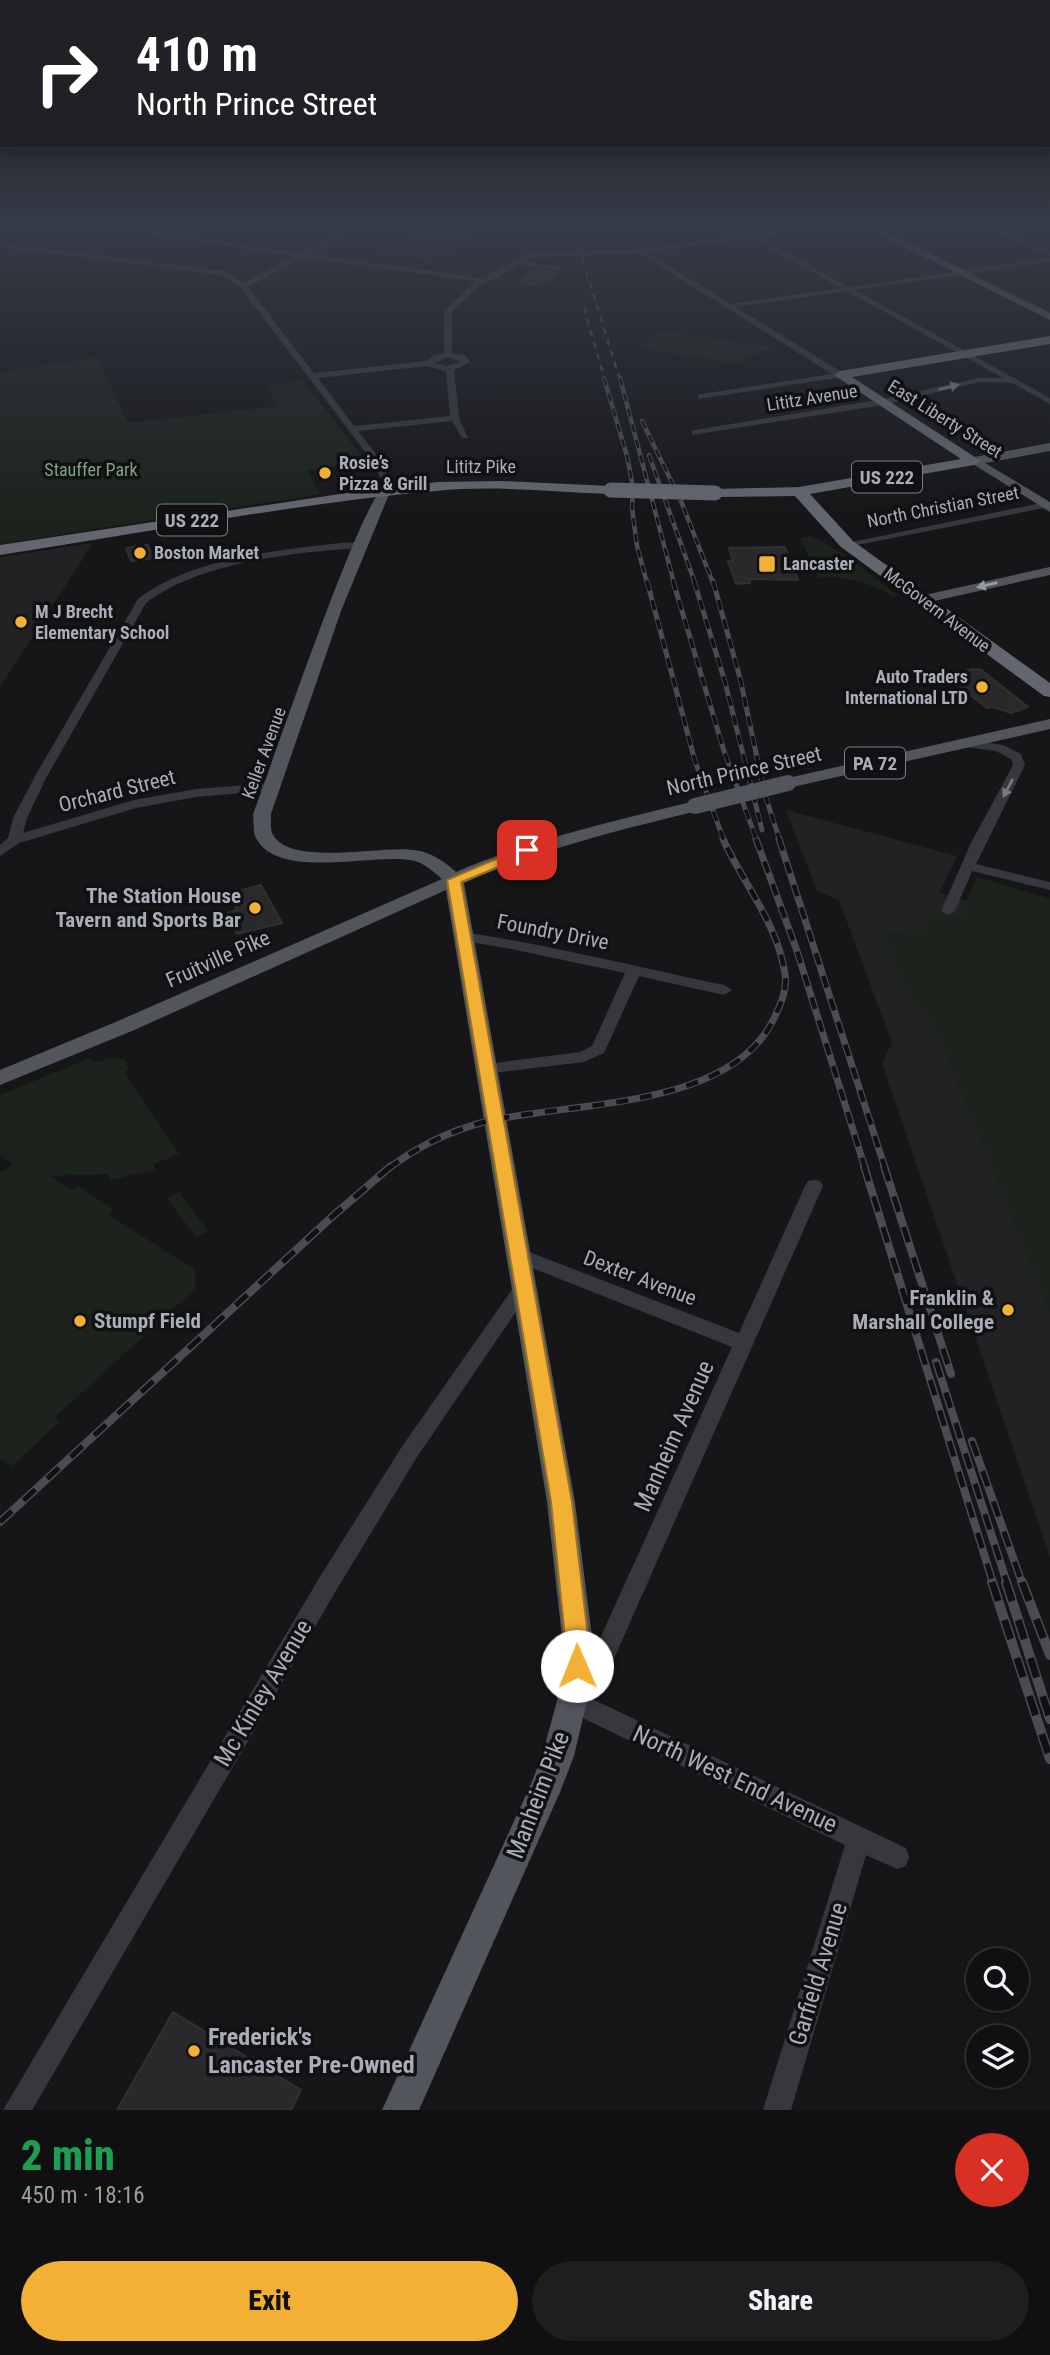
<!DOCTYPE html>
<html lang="en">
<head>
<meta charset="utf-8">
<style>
  :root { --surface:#101012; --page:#1e1e20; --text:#f1f3f6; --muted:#9c9d9f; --line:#303032; --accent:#f2b134 }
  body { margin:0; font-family:"Roboto Condensed",sans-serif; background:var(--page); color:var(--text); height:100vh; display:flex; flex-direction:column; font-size:26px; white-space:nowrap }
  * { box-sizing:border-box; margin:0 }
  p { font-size:23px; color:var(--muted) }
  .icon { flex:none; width:38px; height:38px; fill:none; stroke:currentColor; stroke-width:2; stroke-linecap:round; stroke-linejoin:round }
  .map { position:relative; height:2110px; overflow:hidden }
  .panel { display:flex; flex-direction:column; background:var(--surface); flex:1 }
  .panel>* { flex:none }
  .hud { position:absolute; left:0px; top:0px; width:1050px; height:147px; box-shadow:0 4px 10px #0003,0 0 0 2px var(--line); background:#202124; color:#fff; overflow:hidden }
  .controls { position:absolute; left:966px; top:1948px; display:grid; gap:14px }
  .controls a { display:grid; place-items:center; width:63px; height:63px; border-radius:50%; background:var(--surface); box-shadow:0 4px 10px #0003,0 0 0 2px var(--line); font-size:35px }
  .pin { position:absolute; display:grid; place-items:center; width:60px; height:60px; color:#fff; margin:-30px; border-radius:14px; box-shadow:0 4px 10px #0006 }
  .me { position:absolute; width:77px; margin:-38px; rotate:359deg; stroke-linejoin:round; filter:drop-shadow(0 0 5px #0008) }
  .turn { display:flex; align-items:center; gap:24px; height:147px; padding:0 21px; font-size:32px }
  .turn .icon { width:91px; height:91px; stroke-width:2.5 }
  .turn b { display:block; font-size:49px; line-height:60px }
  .round { display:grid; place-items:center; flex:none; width:74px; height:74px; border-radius:37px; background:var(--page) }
  .headline { display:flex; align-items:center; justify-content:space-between; height:119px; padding:0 21px }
  h1 { font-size:42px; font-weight:800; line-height:52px; color:#1e9e55 }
  .button { display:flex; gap:14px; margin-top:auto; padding:14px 21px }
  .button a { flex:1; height:80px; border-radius:42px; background:var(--accent); color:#111; font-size:28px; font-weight:800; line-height:80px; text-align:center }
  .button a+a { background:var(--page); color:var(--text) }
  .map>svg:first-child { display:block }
</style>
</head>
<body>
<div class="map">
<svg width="1050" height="2110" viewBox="0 0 1050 2110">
  <rect width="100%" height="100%" fill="#161618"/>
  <g fill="#222225">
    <polygon points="440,219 503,219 433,262 379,254"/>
    <polygon points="93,543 0,687 0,557"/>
    <polygon points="786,810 957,856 939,893 1050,922 1050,1557 882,1063 892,1043 839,900 817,891"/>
  </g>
  <g fill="#1c231d">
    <polygon points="659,330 771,347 767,351 747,355 740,364 638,348"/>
    <polygon points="97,357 128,423 277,406 266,385 302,380 365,460 307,471 321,494 0,544 0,372"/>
    <path d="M811 536 849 557 898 596 893 597C875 583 842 576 819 577L800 538Z"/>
    <polygon points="977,877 1050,899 1050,1315 932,1021 917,1010 879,931 920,935 931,910 959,918"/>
    <polygon points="90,1058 93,1063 111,1058 125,1059 129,1070 124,1072 179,1154 154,1164 155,1170 110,1180 108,1174 50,1176 72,1190 78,1186 114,1210 109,1215 195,1270 195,1289 54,1418 59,1422 12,1466 0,1459 0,1172 13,1165 0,1155 0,1095"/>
    <polygon points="179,1192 208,1231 196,1237 167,1198"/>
  </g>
  <g fill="#29292c" stroke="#303034" stroke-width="2">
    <polygon points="448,219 493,219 451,245 413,240"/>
    <polygon points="536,270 556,273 539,286 519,283"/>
    <polygon points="148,545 153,558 131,561 126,548"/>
    <polygon points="785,547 798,580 749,579 750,583 736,584 728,561 733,561 729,548"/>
    <polygon points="973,669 981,670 1028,707 1011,713 993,707 987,708 945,675"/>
    <polygon points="261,885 282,923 237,934 227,913 237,910 235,906 245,904 239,891"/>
    <polygon points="173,2012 301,2090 291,2110 117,2110"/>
  </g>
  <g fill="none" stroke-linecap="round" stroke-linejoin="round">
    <g fill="#37383d" fill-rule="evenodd">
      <path d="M56 219C87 219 116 228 147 230 159 231 170 219 184 219L159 232 301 253 365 219H374L309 254 482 278 528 254 635 249 746 235 719 219H728L754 234 865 219H887L759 237 849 287 1050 258V262L855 290 1050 398V404L1012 383 979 382 883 405 692 435V431L695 430 883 399 979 378H1003L847 291 736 307 843 373V377L698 399V395L701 394 832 374 639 253 530 258 524 261 567 269 563 271 519 265 494 280 484 282 452 311V353L465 355 470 362 454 370 459 418 468 438H462L452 421 358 431C372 450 392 468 389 492L384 495 379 492 381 479 375 465 241 288 222 275 0 247V243L224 271 244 283 295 256ZM751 238 841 288 731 304 647 252ZM303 258 476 281 444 311V353L433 355 427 361 314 373 248 287ZM448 357 461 362 447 366 434 363ZM427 366 446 371 450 416 354 426 318 378Z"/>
      <polygon points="969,219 978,219 1050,251 1050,256"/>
      <polygon points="1046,502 1050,504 1049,507 847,547 842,544"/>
      <path d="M341 543 361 542 366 545 361 548C296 552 199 562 146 603L46 778 27 818 23 833 134 800 196 789 272 783 278 787 277 790 196 797 136 808 19 843 0 856V845L8 838 13 818 34 778 138 599C190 559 277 550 341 543Z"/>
      <polygon points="961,739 1003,745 1021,754 1025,765 976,864 1050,882 1050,890 972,871 955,911 948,915 941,911 971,843 1013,765 1011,759 996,751 957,746 955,743"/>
      <path d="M463 932C551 945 637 967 724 985L732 990 724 995 639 976 604 1053 584 1062 486 1074 478 1069 480 1065 580 1052 592 1046 625 973 511 949 458 940 456 937Z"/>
      <path d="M814 1180 820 1181 823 1186 609 1670 600 1687 590 1698 906 1848 909 1857 906 1866 897 1869 866 1855 791 2110H763L845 1845 564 1709 561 1701C567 1685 584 1672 593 1654L732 1347 512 1260 509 1255 512 1250 518 1248 524 1250 739 1333 805 1186 808 1181Z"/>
      <polygon points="524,1279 530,1281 533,1286 530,1291 417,1457 337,1589 32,2110 3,2110 321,1575 403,1445 518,1281"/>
    </g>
    <g fill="#53555c" fill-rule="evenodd">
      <polygon points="848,219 860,219 1050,313 1050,320"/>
      <polygon points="1050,443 1050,451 985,463 1050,502 1050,512 968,461 974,457"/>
      <path d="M384 488 390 492 341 611 271 814C271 820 270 830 273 835 292 867 382 845 414 850 431 852 444 861 456 872 533 839 614 821 695 801L704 806 701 810C620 830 540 849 464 883L575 1502 592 1637V1666L587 1701 574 1756 560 1792 419 2110H382L531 1784 542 1756 557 1701 562 1666V1637L547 1502 446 890 132 1031 0 1085V1070L118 1021 442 879C434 872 425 864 415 861 377 851 276 883 255 836 253 830 254 820 253 814 269 774 362 496 384 488Z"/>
      <polygon points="1050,567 1050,575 925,603 918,599 925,595"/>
      <polygon points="1050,719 1050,729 788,788 779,783 788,778"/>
    </g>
    <g fill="#63666e" fill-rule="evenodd">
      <polygon points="1050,336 1050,344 852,377 981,461 974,465 810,494 853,541 1050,683 1050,697 1044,696 841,547 795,496 715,497 708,493 715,489 799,487 961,459 834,375 840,371"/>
      <path d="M500 481 611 486 618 490 611 494C553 492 494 485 436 491 290 504 145 533 0 555V545L340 494 438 482Z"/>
    </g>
    <defs>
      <g id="rail-far5">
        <polyline points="570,219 620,380"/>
        <polyline points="585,301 586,316 605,380"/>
      </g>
      <g id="rail-far4">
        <polyline points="604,378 627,456 633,487 632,508 637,546 647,583"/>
        <polyline points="620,378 674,583"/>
        <polyline points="642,421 681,501 713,583"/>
        <polyline points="649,455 695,583"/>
      </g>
      <g id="rail-far3">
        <polyline points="647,581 695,761 724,841"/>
        <polyline points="673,581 724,751 757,841"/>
        <polyline points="694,581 725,682 762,830"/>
        <polyline points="713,581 740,678 765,795 780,841"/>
      </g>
      <g id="rail-far2">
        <polyline points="756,839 797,951 865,1168"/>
        <polyline points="779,839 885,1168"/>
        <path d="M389 1168C417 1147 450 1131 484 1122 570 1101 735 1111 776 1014 782 1001 787 989 785 974 778 924 743 883 723 839"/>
      </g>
      <g id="rail-far1">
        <polyline points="864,1166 993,1583"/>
        <polyline points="884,1166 951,1374"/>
        <polyline points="936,1362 1007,1583"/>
        <polyline points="972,1441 1022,1583"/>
        <polyline points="0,1522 334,1215 391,1166"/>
      </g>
      <g id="rail">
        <polyline points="992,1582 1050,1759"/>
        <polyline points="1006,1582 1050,1719"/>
        <polyline points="1022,1582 1050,1655"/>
      </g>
    </defs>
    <use href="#rail-far5" stroke="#4a4c52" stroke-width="2.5"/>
    <use href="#rail-far4" stroke="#4a4c52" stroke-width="4.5"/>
    <use href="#rail-far3" stroke="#4a4c52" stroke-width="5"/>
    <use href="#rail-far2" stroke="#4a4c52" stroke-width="7"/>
    <use href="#rail-far1" stroke="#4a4c52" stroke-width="8"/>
    <use href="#rail" stroke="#4a4c52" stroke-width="10"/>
    <use href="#rail-far5" stroke="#111113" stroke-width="2" stroke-dasharray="6" stroke-linecap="butt"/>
    <use href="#rail-far4" stroke="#111113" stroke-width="2.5" stroke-dasharray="8" stroke-linecap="butt"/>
    <use href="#rail-far3" stroke="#111113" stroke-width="3.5" stroke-dasharray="10" stroke-linecap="butt"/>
    <use href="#rail-far2" stroke="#111113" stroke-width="4.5" stroke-dasharray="12" stroke-linecap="butt"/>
    <use href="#rail-far1" stroke="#111113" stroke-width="5" stroke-dasharray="16" stroke-linecap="butt"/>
    <use href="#rail" stroke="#111113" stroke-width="7" stroke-dasharray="20" stroke-linecap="butt"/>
    <polyline stroke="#53555c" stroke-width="16" points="695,806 788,783"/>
    <polyline stroke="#63666e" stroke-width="15" points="611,490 715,493"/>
  </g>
  <defs><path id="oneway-solid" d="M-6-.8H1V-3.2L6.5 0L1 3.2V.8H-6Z" transform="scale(1.75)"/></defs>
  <g fill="#757881">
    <use href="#oneway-solid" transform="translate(949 387) rotate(-14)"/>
    <use href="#oneway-solid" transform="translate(1008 788) rotate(118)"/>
  </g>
  <use fill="#979ba6" href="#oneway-solid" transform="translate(987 585) rotate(167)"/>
  <linearGradient id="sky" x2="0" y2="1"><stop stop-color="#0c0c0d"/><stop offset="0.43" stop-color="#363c48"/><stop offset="1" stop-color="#363c48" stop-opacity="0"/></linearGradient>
  <rect width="1050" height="515" fill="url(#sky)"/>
  <polygon fill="#f2b134" stroke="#9d7322" stroke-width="2" points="527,846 532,848 532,853 461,882 572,1502 588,1637 588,1666 585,1674 577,1677 569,1674 565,1666 565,1637 551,1502 447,880"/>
  <g fill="#f2b134" stroke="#111113" stroke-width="2.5">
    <circle cx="325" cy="473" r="7"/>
    <circle cx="140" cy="553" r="7"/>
    <rect x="758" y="555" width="18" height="18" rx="3.5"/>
    <circle cx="21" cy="622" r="7"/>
    <circle cx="982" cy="687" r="7"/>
    <circle cx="255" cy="908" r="7"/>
    <circle cx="1008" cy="1310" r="7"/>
    <circle cx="80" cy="1321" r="7"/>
    <circle cx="194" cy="2051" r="7"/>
  </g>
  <g text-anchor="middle" stroke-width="7" stroke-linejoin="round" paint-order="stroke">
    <g font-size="18" fill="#a8adb8" stroke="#111113">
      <text transform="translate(812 398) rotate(-9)" y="6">Lititz Avenue</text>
      <text transform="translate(945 419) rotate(32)" y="6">East Liberty Street</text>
      <text x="481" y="473">Lititz Pike</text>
      <text transform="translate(943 507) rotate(-11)" y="6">North Christian Street</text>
      <text transform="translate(937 610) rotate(37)" y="6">McGovern Avenue</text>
      <text transform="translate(264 753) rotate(-70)" y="6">Keller Avenue</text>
    </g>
    <g font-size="18" font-weight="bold" fill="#a8adb8" stroke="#111113" text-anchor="start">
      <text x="339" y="469">Rosie’s<tspan x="339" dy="21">Pizza &amp; Grill</tspan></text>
      <text x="154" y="559">Boston Market</text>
      <text x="783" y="570">Lancaster</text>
      <text x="35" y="618">M J Brecht<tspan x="35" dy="21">Elementary School</tspan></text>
      <text x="968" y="683" text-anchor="end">Auto Traders<tspan x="968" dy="21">International LTD</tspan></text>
    </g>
    <g font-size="18" fill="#7fa381" stroke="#111113">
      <text x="91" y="476">Stauffer Park</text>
    </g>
    <g fill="#111113" stroke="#7b7e86" stroke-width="2">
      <rect x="852" y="461.5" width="70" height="31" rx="5"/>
      <rect x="157" y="504.5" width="70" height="31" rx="5"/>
      <rect x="845" y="747.5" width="60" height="31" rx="5"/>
    </g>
    <g font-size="19" font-weight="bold" fill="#a8adb8">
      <text x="887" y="484">US 222</text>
      <text x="192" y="527">US 222</text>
      <text x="875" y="770">PA 72</text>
    </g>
    <g font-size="21" fill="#a8adb8" stroke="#111113">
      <text transform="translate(744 771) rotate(-13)" y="7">North Prince Street</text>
      <text transform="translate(117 791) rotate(-14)" y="7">Orchard Street</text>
      <text transform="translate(553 932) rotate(11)" y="7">Foundry Drive</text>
      <text transform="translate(218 959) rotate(-24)" y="7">Fruitville Pike</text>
      <text transform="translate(640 1278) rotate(21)" y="7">Dexter Avenue</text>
    </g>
    <g font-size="21" font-weight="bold" fill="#a8adb8" stroke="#111113" text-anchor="end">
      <text x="241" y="903">The Station House<tspan x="241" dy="24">Tavern and Sports Bar</tspan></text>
      <text x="994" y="1305">Franklin &amp;<tspan x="994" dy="24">Marshall College</tspan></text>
      <text x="94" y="1328" text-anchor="start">Stumpf Field</text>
    </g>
    <g font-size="24" fill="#a8adb8" stroke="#111113">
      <text transform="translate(674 1436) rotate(-66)" y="8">Manheim Avenue</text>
      <text transform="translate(263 1693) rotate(-59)" y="8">Mc Kinley Avenue</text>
      <text transform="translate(735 1779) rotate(25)" y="8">North West End Avenue</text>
      <text transform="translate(538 1795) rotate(-69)" y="8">Manheim Pike</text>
      <text transform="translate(818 1974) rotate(-73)" y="8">Garfield Avenue</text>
    </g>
    <g font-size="24" font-weight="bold" fill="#a8adb8" stroke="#111113" text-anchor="start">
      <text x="208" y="2045">Frederick's<tspan x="208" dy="28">Lancaster Pre-Owned</tspan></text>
    </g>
  </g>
</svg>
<div class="controls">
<a><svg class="icon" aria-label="search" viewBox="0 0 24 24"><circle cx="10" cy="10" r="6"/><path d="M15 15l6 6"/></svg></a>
<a><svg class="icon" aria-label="layers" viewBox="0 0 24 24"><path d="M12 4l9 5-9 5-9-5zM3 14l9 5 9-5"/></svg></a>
</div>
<div class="pin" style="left:527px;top:850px;background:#d93025"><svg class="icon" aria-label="arrive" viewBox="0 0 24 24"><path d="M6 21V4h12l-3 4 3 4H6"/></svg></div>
<svg class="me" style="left:577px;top:1666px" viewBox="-20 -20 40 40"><circle r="19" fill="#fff"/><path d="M0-13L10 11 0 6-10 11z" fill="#f2b134"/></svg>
<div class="hud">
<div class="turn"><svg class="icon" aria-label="right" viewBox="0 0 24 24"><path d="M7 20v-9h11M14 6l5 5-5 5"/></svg><div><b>410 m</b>North Prince Street</div></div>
</div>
</div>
<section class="panel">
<div class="headline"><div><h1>2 min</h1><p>450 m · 18:16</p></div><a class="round" style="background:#d93025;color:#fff"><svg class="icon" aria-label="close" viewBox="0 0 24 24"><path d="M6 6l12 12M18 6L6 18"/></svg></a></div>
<div class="button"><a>Exit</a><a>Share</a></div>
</section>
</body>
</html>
